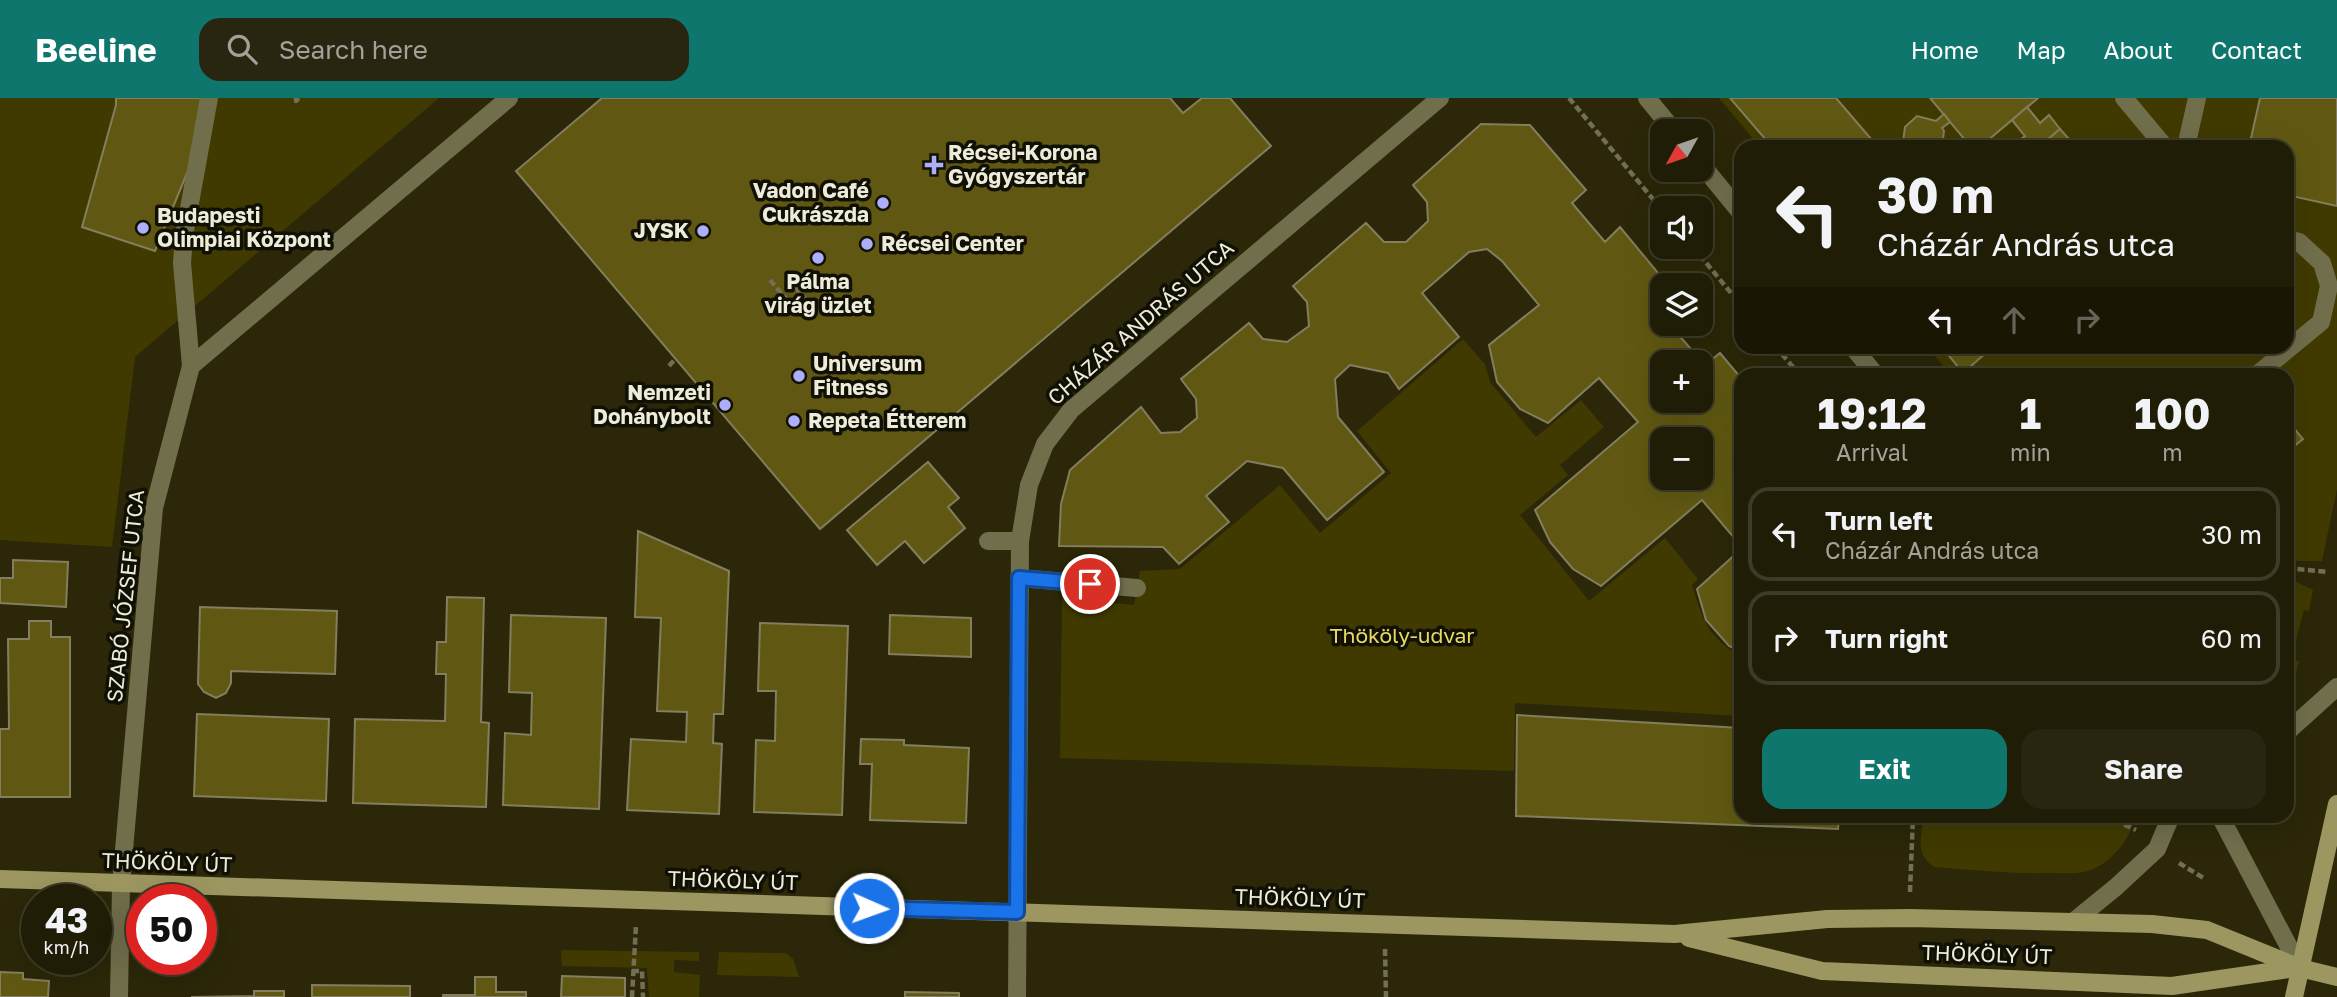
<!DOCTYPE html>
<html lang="en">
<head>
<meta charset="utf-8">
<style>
  :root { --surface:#201d06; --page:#282610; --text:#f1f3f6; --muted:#a2a29b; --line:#3d3b28; --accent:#0f766e }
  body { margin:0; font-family:"Golos Text",sans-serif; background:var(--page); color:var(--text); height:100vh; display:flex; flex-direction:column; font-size:26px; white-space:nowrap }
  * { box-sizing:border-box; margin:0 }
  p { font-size:23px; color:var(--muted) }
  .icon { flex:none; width:38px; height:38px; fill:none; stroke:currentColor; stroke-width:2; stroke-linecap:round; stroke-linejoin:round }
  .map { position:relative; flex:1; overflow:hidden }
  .details { position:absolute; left:1734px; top:270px; width:560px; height:455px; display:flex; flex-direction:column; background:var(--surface); border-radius:21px; box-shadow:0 7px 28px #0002,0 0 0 2px var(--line) }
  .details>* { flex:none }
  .hud { position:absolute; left:1734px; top:42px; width:560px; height:214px; border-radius:21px; box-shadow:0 7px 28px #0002,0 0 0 2px var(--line); background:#201d06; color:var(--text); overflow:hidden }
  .needle { width:46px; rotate:230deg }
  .fabs { position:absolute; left:1650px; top:21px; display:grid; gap:14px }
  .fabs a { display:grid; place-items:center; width:63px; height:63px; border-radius:14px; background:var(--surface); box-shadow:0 7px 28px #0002,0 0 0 2px var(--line); font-size:35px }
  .speed { position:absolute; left:21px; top:786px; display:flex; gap:14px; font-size:35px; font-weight:700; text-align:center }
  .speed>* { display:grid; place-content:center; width:91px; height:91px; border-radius:50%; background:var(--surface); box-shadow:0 7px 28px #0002,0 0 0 2px var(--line); line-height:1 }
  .speed small { font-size:18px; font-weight:400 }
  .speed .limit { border:10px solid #d22; background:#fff; color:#111 }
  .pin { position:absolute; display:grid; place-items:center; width:60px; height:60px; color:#fff; margin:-30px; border:4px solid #fff; border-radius:50%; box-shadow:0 2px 7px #0007 }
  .me { position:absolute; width:77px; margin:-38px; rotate:92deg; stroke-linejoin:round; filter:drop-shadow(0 0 5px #0008) }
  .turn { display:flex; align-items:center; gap:24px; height:147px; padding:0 28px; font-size:32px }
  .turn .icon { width:91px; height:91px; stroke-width:2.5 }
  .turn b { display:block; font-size:49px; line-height:60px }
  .lanes { display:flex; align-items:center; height:66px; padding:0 28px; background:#0003; justify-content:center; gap:35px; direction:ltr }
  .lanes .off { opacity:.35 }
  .eta { display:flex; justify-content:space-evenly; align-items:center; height:119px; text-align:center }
  .eta b { font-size:42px; font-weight:700; line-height:49px }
  .button { display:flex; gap:14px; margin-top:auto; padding:14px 28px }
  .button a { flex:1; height:80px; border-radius:21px; background:var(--accent); color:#fff; font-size:28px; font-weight:700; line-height:80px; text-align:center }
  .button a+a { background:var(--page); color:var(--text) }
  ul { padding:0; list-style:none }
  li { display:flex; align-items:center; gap:21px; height:94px; margin:0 14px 10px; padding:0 14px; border:4px solid var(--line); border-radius:21px }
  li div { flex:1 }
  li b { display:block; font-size:26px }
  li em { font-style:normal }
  header { display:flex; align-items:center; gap:42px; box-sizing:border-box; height:98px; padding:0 35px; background:var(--accent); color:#fff }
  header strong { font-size:33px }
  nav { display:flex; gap:38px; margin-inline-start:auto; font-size:24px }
  .search { width:490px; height:63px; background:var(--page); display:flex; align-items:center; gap:18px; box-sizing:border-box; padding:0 24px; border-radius:21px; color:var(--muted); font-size:26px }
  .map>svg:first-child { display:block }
</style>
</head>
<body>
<header>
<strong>Beeline</strong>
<div class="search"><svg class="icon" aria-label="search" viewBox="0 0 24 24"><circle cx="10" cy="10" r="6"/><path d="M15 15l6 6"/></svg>Search here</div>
<nav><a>Home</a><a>Map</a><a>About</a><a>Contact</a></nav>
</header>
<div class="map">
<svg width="2337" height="899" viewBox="0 0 2337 899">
  <rect width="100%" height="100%" fill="#2b2708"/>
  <g fill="#403a00">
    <polygon points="0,0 439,0 135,259 112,449 0,442"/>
    <polygon points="1719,0 2337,0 2337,391 2322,463 2287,463 2287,276 1950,276 1927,249 2287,248 2287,49 1760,49"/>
    <path d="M1463 241 1485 266 1490 284 1536 339 1581 302 1604 329 1560 367 1568 377 1520 417 1589 503 1665 440 1698 481 1692 487C1702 521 1709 541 1741 558V618L1515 605 1514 673 1060 660 1062 500 1134 507 1140 473 1180 471 1280 387 1320 435 1391 375 1357 333Z"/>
    <polygon points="2287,479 2313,492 2309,513 2304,512 2291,562 2299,563 2292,590 2287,595"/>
    <path d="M1923 718H2135C2132 739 2113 763 2093 771 2080 777 2063 775 2049 775 2011 776 1973 772 1934 769 1914 754 1922 741 1923 718Z"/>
    <polygon points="561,852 699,854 699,863 674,862 674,874 700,877 699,899 649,899 647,870 562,868"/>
    <polygon points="719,854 786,855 793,861 799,879 717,877"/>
  </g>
  <g fill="#605812" stroke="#827e5e" stroke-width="2" fill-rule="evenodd">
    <polygon points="116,0 203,0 201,41 155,153 82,129 116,7"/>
    <polygon points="602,0 1170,0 1183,15 1202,0 1230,0 1271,48 820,431 516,73"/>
    <polygon points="1730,0 1836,0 1878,49 1772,49"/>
    <polygon points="1930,0 2038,0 1980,49 1971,49"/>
    <polygon points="2260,0 2337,0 2337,108 2287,97 2287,49 2249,49"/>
    <polygon points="2027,9 2040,25 2049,17 2060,31 2039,49 2019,49 2016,45 2025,38 2012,22"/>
    <polygon points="1944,16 1950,24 1942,30 1944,33 1942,49 1907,49 1903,44 1905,29 1917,18 1936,23"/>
    <path d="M1481 26 1530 27 1586 92 1572 105 1605 144 1620 129 1668 187H1662V226H1669L1705 267 1720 255 1741 280V448L1702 402 1601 488 1573 471 1550 444 1535 412 1638 324 1599 280 1548 325 1520 311 1497 284 1489 247 1539 207 1502 163 1487 151 1469 154 1422 195 1459 239 1399 291 1388 275 1350 267 1335 281 1338 319 1384 374 1327 422 1283 370 1247 363 1206 398 1229 424 1179 466 1163 449 1059 448 1061 406 1070 372 1141 309 1161 335 1180 334 1197 320 1196 301 1181 281 1249 225 1263 241 1287 244 1309 228 1307 204 1293 188 1366 125 1384 144H1406L1428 123 1427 104 1413 87ZM1662 264H1701V303H1662ZM1662 341H1701V380H1662Z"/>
    <polygon points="2060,31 2076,49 2039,49"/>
    <polygon points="1941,248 1994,248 1963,275"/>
    <polygon points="2287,322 2303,341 2287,354"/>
    <polygon points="928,364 959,400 948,409 965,430 924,465 905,443 877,467 847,432"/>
    <polygon points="638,433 729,473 723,616 714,616 713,645 722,646 719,716 627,712 631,641 686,644 687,614 657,613 661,520 635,519"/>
    <polygon points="1741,451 1741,554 1729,548 1706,522 1697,491"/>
    <polygon points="13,462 68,464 66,509 0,505 0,480 13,480"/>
    <polygon points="447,499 484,500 481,624 489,625 486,709 353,705 355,621 445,623 446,576 436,576 437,544 446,544"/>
    <polygon points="200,509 337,513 335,576 231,573 231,585 226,595 216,600 204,594 198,586"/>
    <polygon points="511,517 606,520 599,711 503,707 505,635 531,637 532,595 509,594"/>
    <polygon points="890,517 971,520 971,559 889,556"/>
    <polygon points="29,523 51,523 51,539 70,539 70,699 0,699 0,631 9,631 8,541 29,541"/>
    <polygon points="760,525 848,528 842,717 754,714 756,642 775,643 776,593 758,593"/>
    <polygon points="197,616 329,621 326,703 194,698"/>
    <polygon points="1517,617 1741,630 1741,718 1839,718 1838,731 1516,718"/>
    <polygon points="861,641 904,642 904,647 969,650 966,725 870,722 872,666 860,666"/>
    <polygon points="0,874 23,875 23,881 49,883 48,899 0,899"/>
    <polygon points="562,878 625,880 625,899 561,899"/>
    <polygon points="475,879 496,879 496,894 526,894 526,899 443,899 443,897 475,897"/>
    <polygon points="312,887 410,888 410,899 312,899"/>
    <polygon points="254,893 284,893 284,899 191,899 254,898"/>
    <polygon points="905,894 959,895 959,899 905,899"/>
  </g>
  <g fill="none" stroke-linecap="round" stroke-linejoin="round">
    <g stroke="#736f55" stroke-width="4.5" stroke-dasharray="7 3.5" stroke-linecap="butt">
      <polyline points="296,0 296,3 299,0"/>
      <polyline points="1569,0 1662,112"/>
      <polyline points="1693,149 1741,207"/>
      <polyline points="770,182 795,211 806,202 786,177"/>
      <polyline points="1775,248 1799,276"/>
      <polyline points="669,268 676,260"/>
      <polyline points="2287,470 2328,474"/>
      <polyline points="2105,718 2136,732"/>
      <polyline points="2179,765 2205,781"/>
      <polyline points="1910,794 1913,718"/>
      <polyline points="1385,851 1386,899"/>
      <polyline points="632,873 642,873 643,899"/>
      <polyline points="632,899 636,827"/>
    </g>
    <g stroke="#716e4c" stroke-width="18">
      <polyline points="2124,0 2165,49"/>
      <polyline points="2186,49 2197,0"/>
      <polyline points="191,268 182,165 184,138 209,0"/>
      <polyline points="2258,276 2321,224 2329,188 2322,165 2299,144 2287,141"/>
      <polyline points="988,443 1020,443"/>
      <polyline points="1019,480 1137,490"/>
    </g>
    <g stroke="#716e4c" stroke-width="18">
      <polyline points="1647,0 1674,33"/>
      <polyline points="1701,66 1741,115"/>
      <polyline points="1852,248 1875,276"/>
      <polyline points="2287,634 2337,589"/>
      <polyline points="2220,718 2300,870"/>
      <polyline points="2073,824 2116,789 2157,751 2171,718"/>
      <polyline points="119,899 121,786 154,410 191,268 509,0"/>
      <polyline points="1017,899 1020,443 1029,387 1045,346 1071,312 1440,0"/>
    </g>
    <g stroke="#9c9660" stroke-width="18">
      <polyline points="0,781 1675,836 1827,821 1910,820 2152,826 2207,832 2300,870 2337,879"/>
      <polyline points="1689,840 1822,873 2172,888 2296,870"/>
      <polyline points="2294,899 2337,706"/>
    </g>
  </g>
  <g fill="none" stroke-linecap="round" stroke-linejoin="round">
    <defs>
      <polyline id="route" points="869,810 1017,814 1019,480 1090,486"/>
    </defs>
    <use href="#route" stroke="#114b97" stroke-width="18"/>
    <use href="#route" stroke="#1a73e8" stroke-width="12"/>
  </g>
  <g fill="#adaffb" stroke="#111005" stroke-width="2.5">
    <path d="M930.5 56.5h7v7h7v7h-7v7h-7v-7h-7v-7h7z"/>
    <circle cx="883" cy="105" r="7"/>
    <circle cx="143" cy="130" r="7"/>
    <circle cx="703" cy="133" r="7"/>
    <circle cx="867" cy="146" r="7"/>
    <circle cx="818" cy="160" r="7"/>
    <circle cx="799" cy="278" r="7"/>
    <circle cx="725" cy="307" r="7"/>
    <circle cx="794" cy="323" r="7"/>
  </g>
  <g text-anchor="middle" stroke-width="7" stroke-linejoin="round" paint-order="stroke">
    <g font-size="21" font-weight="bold" fill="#edebd9" stroke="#111005" text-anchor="start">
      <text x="948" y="62">Récsei-Korona<tspan x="948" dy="24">Gyógyszertár</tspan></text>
      <text x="869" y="100" text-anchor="end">Vadon Café<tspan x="869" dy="24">Cukrászda</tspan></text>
      <text x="157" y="125">Budapesti<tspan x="157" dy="24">Olimpiai Központ</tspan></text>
      <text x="689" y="140" text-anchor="end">JYSK</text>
      <text x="881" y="153">Récsei Center</text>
      <text x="818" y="191" text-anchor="middle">Pálma<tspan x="818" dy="24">virág üzlet</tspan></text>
      <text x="813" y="273">Universum<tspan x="813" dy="24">Fitness</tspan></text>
      <text x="711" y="302" text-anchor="end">Nemzeti<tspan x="711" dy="24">Dohánybolt</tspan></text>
      <text x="808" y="330">Repeta Étterem</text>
    </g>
    <g font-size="21" fill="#edebd9" stroke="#111005">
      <text transform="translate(1141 225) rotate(-41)" y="7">CHÁZÁR ANDRÁS UTCA</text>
      <text transform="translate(126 498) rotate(-84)" y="7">SZABÓ JÓZSEF UTCA</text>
      <text transform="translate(167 765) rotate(2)" y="7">THÖKÖLY ÚT</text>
      <text transform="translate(733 783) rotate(2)" y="7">THÖKÖLY ÚT</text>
      <text transform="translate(1300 801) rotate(2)" y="7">THÖKÖLY ÚT</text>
      <text transform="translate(1987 857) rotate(2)" y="7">THÖKÖLY ÚT</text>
    </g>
    <g font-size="21" fill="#e7d964" stroke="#111005">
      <text x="1402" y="545">Thököly-udvar</text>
    </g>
  </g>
</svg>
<div class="fabs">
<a><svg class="needle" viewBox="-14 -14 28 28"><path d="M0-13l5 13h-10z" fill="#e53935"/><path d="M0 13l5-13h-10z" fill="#a2a29b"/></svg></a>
<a><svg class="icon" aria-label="sound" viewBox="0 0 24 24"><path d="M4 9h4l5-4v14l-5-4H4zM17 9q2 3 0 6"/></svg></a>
<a><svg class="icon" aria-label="layers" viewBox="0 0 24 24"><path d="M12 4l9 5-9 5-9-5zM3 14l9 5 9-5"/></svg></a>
<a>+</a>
<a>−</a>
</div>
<div class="speed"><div>43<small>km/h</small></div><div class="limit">50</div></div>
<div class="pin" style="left:1090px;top:486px;background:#d93025"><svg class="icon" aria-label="arrive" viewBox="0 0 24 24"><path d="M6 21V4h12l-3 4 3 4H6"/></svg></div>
<svg class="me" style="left:869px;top:810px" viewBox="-20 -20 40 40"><circle r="17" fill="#1a73e8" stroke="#fff" stroke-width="3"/><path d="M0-11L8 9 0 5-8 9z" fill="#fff"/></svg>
<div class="hud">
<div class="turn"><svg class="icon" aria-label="left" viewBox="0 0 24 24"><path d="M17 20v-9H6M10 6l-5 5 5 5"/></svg><div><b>30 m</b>Cházár András utca</div></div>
<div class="lanes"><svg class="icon" aria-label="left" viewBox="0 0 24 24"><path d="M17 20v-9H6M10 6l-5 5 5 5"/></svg><svg class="icon off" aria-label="ahead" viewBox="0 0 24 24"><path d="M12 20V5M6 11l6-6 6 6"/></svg><svg class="icon off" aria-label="right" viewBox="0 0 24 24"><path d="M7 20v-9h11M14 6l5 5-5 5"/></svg></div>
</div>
<section class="details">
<div class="eta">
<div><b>19:12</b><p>Arrival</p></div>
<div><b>1</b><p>min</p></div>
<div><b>100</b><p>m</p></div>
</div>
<ul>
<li><svg class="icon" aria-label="left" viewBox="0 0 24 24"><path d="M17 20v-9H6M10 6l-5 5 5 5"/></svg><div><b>Turn left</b><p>Cházár András utca</p></div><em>30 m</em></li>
<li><svg class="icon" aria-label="right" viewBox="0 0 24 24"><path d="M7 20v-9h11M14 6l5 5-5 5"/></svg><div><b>Turn right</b></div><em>60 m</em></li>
</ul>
<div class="button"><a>Exit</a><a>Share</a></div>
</section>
</div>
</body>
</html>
